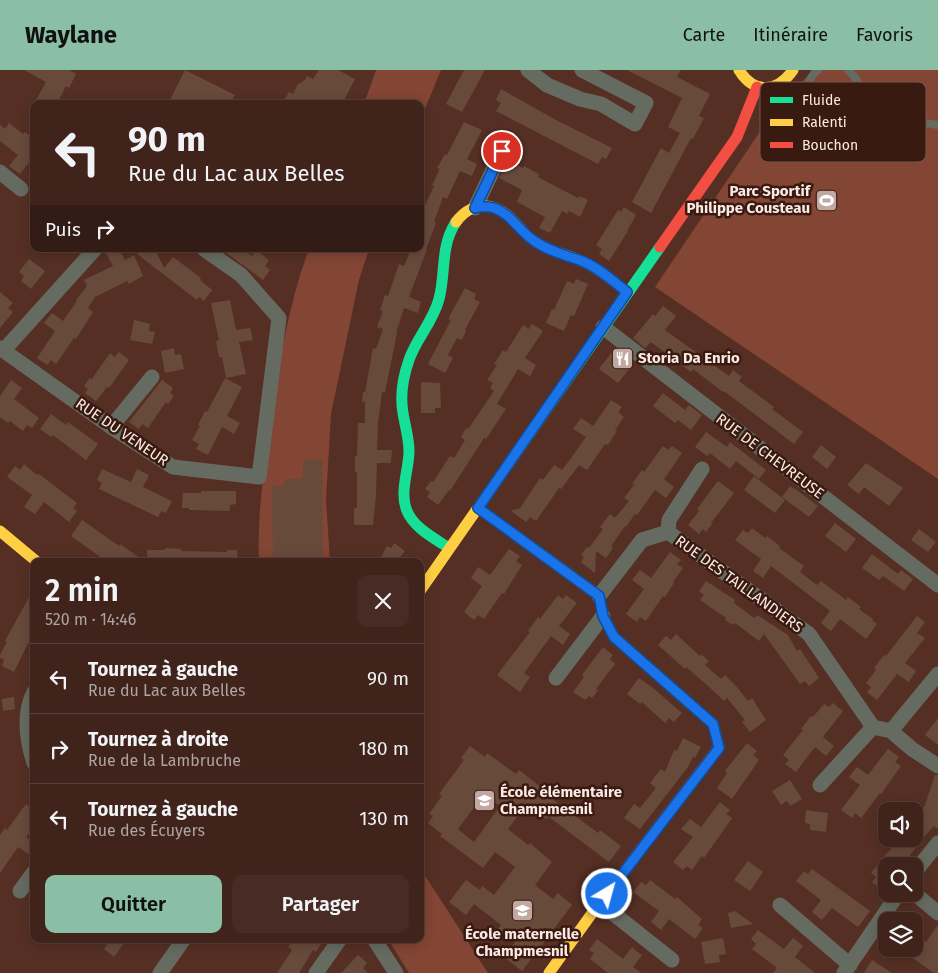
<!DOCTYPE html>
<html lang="fr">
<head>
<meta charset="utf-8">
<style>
  :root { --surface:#40231b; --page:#472b24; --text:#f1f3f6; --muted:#aea4a3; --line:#59403a; --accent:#8abfa5 }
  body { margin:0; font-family:"Fira Sans",sans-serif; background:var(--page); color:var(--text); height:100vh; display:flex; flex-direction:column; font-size:19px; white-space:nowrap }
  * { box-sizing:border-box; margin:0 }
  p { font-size:16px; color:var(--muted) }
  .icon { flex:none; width:28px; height:28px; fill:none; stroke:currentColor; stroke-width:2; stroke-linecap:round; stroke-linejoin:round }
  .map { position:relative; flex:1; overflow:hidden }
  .sheet { position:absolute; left:30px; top:488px; width:394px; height:385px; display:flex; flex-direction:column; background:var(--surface); border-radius:10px; box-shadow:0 2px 12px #0003,0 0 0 1px var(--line) }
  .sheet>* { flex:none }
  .guide { position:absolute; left:30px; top:30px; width:394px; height:152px; border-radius:10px; box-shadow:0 2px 12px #0003,0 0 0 1px var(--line); background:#40231b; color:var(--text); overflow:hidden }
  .controls { position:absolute; left:878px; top:732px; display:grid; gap:10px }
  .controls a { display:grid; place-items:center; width:45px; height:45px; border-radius:10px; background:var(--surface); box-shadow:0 2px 12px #0003,0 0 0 1px var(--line); font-size:25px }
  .pin { position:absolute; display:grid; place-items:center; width:42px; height:42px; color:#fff; margin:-21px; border:2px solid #fff; border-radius:50%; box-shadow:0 1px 5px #0007 }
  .me { position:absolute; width:55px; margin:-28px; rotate:37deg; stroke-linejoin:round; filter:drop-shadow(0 0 4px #0008) }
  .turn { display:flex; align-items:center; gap:18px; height:105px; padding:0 15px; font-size:22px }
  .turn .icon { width:65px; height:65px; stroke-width:2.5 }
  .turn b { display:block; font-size:35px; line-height:42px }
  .then { display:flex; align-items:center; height:48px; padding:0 15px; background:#0003; gap:10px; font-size:19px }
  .round { display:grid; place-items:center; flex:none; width:52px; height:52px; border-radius:10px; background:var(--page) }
  .summary { display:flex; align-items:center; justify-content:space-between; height:85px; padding:0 15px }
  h1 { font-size:30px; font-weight:600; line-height:38px }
  .cta { display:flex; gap:10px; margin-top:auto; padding:10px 15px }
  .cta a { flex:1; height:58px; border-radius:10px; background:var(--accent); color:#111; font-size:20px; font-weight:600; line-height:58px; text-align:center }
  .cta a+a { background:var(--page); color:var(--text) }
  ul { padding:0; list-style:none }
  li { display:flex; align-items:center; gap:15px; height:70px; padding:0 15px; border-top:1px solid var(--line) }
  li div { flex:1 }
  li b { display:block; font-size:19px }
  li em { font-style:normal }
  header { display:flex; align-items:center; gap:30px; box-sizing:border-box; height:70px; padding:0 25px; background:var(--accent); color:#111 }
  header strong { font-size:24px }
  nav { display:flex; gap:28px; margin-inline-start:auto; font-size:18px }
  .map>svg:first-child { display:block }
</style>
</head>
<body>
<header>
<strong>Waylane</strong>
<nav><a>Carte</a><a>Itinéraire</a><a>Favoris</a></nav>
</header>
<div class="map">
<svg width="938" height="903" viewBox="0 0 938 903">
  <rect width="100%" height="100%" fill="#552f24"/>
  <g fill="#834534">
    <polygon points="376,0 441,0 420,51 420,34 364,34"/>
    <polygon points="813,0 938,0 938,409 655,217 772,44"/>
    <path d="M309 179H369L359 210 331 344 326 430 330 491H259C257 445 264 400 270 354 279 295 288 235 309 179Z"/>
    <polygon points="420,798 488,903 409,903 388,869 420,869"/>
  </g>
  <g fill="#684a3b" fill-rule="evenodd">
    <polygon points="24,0 69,0 76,4 69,18 66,16 57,34 34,34 46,12"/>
    <polygon points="185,0 235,25 230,34 168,34"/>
    <polygon points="319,0 338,0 355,9 342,34 282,34 289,22 293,24 298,14 305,10 307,6 313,9"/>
    <polygon points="464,0 485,0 462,42 446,34"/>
    <polygon points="627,0 681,0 677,7 710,24 699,46 704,48 693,69 691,68 651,143 632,132 661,78 669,83 680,63 668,57 682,28"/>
    <polygon points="501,19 556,50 612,78 606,89 602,87 598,94 496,41 501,33 496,30"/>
    <polygon points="464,52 482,60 467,89 477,94 472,106 460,101 447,129 443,127 434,152 436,153 426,179 427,179 409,227 421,232 418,243 404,238 396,263 397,263 385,322 382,322 378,353 377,380 392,380 391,393 377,393 376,425 373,455 354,455 354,438 357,438 357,402 355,402 355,386 357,386 358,353 365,353 365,332 362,332 363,322 365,322 373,278 376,279 383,259 377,257 383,241 380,240 385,225 388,226 399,194 404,196 411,179 420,179 420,134 425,135 434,116 432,115 440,99 437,98 445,84 447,85"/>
    <polygon points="9,53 23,64 25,62 34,68 34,95 30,91 20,104 9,96 18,85 0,71 0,55 5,59"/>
    <polygon points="508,91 523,98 524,96 539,104 538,107 578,128 580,126 588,130 580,147 569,141 567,144 562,141 550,163 539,158 545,147 517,132 522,120 499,108"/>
    <polygon points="624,137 636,145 627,161 628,161 609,191 599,184 602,179 596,175 618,140 621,142"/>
    <polygon points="115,179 119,179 125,190 134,185 143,206 129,214 127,211 95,227 88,238 93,242 76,269 74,268 56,294 51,290 47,295 37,288 55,261 44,253 52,243 63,251 77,231 76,230 87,216 84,210 113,196 106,183"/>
    <polygon points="147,179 155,179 164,198 173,187 201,208 200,210 212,220 204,231 199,227 197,230 137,184"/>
    <polygon points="221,179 242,179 252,186 256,180 269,190 265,196 270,200 263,210"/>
    <polygon points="29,189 45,201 31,219 21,211 24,206 19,202"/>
    <polygon points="576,209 588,214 574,246 571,245 564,261 546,253 552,239 554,240 567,211 574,214"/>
    <polygon points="465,218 476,224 474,229 480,232 465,260 466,261 462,270 457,268 448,285 453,288 445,303 428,294 451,250 448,249"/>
    <polygon points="0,222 13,233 8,238 13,242 0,258"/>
    <polygon points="230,230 236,260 250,258 253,270 239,272 246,304 226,308 222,287 219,287 216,271 219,270 211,233"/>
    <polygon points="663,236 676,246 665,260 729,306 733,300 742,307 739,311 774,337 772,339 803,362 794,374 724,321 723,322 693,299 691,302 651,272 645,278 633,268 653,244 655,246"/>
    <polygon points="134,250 150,254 149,261 155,262 152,274 130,270"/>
    <polygon points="532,254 543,261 525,288 536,295 530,306 518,299 497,334 506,339 486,369 484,368 450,421 449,420 438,435 427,427 430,422 425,419 431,411 433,412 450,386 454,388 465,370 461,367 466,358 468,359 494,321 490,318 493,313 487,310 497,295 494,294 503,280 506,282 523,255 529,259"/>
    <polygon points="174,278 175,285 181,284 184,299 165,303 161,281"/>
    <polygon points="615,278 634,293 618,313 599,299"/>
    <polygon points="119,282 129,290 109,318 107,317 96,331 85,323 88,319 84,316 90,308 92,309 110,283 115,287"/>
    <polygon points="225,308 242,317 227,346 240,353 234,364 222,357 208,385 196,379 199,374 192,370 200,356 198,355 205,341 207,342"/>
    <polygon points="11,310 22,318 14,329 39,348 32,358 27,355 23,361 10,351 8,353 0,347 0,326"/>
    <polygon points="162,310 173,318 170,323 174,326 168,334 166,332 148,358 142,354 139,359 129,352"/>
    <polygon points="421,312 440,313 441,338 435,338 435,343 421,343"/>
    <polygon points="663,323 685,340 689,335 702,345 691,360 678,350 675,353 653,336"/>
    <polygon points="611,330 622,337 618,342 624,347 615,360 617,361 608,375 605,374 587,400 579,395 561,419 559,418 536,451 530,447 526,452 511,441 520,438 540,408 543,410 554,395 562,400 571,388 586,367 573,359 581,348 593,356"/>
    <polygon points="51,344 66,355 68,352 98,374 86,390 53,365 51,367 40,359"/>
    <polygon points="706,362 727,377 730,372 766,400 759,409 736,391 730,399 710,383 707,386 695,377"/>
    <polygon points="821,375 836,387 827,399 812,387"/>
    <polygon points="663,376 668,380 672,376 682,383 664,409 674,417 666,428 655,420 637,445 635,444 626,457 625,456 611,476 613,478 606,488 596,481 595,503 581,492 584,487 581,485 587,477 589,478 603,459 600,457 610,444 615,448 629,431 624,428 634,415 632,414 642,400 644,402"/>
    <polygon points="322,389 323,491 273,491 272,416 284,416 284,409 303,409 303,390"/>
    <polygon points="866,393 903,418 889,436 864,417 859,424 847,415"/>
    <polygon points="24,394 37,405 39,404 77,433 73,438 77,441 69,452 44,432 35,444 24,437 32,425 7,407 15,396 20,400"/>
    <polygon points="102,399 131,412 137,399 149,405 143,417 172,431 166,443 161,441 158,447 99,419 102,413 97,410"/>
    <polygon points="754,406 785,430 775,443 744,420"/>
    <polygon points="718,411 734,423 711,453 712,454 706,462 703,459 699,464 688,455 699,441 697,439"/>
    <polygon points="790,416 794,419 794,418 818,436 809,447 782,427"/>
    <polygon points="201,421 236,421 236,434 230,435 230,441 189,440 189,438 182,438 183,423 201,423"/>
    <polygon points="82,450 119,476 120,474 144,491 106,491 71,466"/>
    <polygon points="835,453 856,469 846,482 825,466"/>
    <polygon points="752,458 765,468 767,466 780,476 779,478 804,496 800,502 817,515 821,511 846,530 848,527 861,537 859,539 873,549 872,550 877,554 866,569 840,549 831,561 821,553 830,541 771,496 763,508 753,501 761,489 735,470 743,460 748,463"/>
    <polygon points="919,459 936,472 928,482 911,470"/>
    <polygon points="394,473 405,481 397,491 379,491 387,476 391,478"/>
    <polygon points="165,478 181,479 181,481 227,482 227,480 237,480 238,491 147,491 147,480 165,480"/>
    <polygon points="509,479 520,486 516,491 522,495 504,524 502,523 484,549 478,545 474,550 464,542 482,516 471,508 478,497 490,505"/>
    <polygon points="670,482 681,490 677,494 683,498 673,512 674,513 665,527 663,526 646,551 640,547 637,552 626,544 644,519 632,510 640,500 651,508"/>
    <polygon points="872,484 898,504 901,500 913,509 904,521 883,506 879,510 862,498"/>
    <polygon points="706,511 735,530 734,533 754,548 757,545 788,565 797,581 800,579 819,608 809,616 805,611 800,614 764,564 759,571 735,553 733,555 725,550 726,548 700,530 704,525 699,521"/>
    <polygon points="34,518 34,576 28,573 14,602 2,596 4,590 0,588 0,585 7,572 5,571"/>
    <polygon points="558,525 563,529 566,525 577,533 559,556 570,564 563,575 551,566 524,603 530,607 520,622 497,605 530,562 528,561 538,547 540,549"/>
    <polygon points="917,546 925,552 917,563 925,568 905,593 916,601 909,612 897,604 877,630 867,622 871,617 866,613 876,600 874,598 884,585 886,586"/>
    <polygon points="676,564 700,586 701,584 709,591 705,595 721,609 725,605 737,617 748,631 752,628 766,650 750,662 742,652 745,650 727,628 724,631 707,615 686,597 685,599 658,575 666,566 671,570"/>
    <polygon points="603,577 613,585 610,589 615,594 596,619 598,620 592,628 589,626 585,630 573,622 584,607 582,605"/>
    <polygon points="639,608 653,618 682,643 674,652 669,648 665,653 642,632 640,634 627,624"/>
    <polygon points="14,627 15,639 3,641 2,629"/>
    <polygon points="833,633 843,641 823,667 834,676 826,686 815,677 796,702 785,694 789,690 783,685 803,660 801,659 811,646 813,647 824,634 829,637"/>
    <polygon points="938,648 938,675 925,665"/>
    <polygon points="683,668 701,677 696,686 695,688 693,687 688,697 640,759 624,748 634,734 640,738 656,718 650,713 661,699 665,702 674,680 677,681"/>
    <polygon points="747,673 757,681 753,685 759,690 732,729 717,718 727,703 725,701"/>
    <path d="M470 676 485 687 487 683 516 704 519 700 547 722 546 724 598 763 600 760 621 776 609 792 549 747 546 749 526 735 508 759 528 775 530 773 552 792 535 815 553 829 558 823 572 835 522 901 504 887 515 872 498 859 501 855 474 834 466 845 449 832 466 810 480 820 482 816 494 825 515 797 495 782 483 798 440 766 442 764 428 753 433 746 429 744 442 726 439 724 464 690 461 688ZM484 724 500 736 474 772 458 759Z"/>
    <polygon points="888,679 899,687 895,692 901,696 881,724 880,723 861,748 855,743 852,748 841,740 860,715 849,707 857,697 868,705"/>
    <polygon points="935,705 938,705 938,759 934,756 923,768 907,789 911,792 907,796 886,796 886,823 872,812 876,807 871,803 899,769 914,769 914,750 925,735"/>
    <polygon points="790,710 802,729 790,736 787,731 781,735 772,721"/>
    <polygon points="720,732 730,740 726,744 732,748 704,788 702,786 692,800 687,796 683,800 673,792 693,767 681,759 690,749 701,757"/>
    <polygon points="26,734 34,740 34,756 26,767 34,773 34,779 30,785 18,777 0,803 0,765 5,758 7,760"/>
    <polygon points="806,740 828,743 826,762 810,760 810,754 805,753"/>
    <polygon points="748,791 763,802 750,821 734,810"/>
    <polygon points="812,799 870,841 858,857 832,838 822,850 812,842 821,830 796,811 804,801 808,804"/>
    <polygon points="650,810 675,829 677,827 702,849 698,855 703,858 695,869 669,849 661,860 651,852 659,841 633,822 641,812 646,815"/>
    <polygon points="735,841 753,854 731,858 728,843"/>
    <polygon points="938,855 938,903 934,903 900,879 914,879 914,863 926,872"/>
    <polygon points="758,860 784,879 793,868 803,876 795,887 815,903 773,903 777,898 752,879 756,874 751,869"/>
    <polygon points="723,868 726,884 719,885 720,892 705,894 701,872"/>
    <polygon points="111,869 127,869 114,887 104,879"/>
    <polygon points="294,869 324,869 316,882 313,880 299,903 277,903 292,880 288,877"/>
    <polygon points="597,869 623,889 632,877 636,881 642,885 633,897 641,903 608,903 590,889 594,883 589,880"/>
    <polygon points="358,885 367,893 363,898 368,903 341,903"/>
    <polygon points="872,890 892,903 864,903"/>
  </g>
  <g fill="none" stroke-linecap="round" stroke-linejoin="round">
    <g stroke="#666b61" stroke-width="8">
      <path d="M818 0C811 5 807 14 807 23 808 73 891 39 848 0"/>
      <polyline points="838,48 846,61 861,55 905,50 938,55"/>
    </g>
    <g stroke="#666b61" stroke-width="15">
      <polyline points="528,0 547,15 580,29 601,34 635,54 646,33 582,0"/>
      <polyline points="0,102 21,119"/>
      <polyline points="475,138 502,81"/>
      <polyline points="603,257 938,515"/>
      <polyline points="0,278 111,357 173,397 259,407 279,248 241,205 204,179"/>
      <polyline points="4,280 95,179"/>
      <polyline points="111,357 152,307"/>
      <polyline points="668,462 669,450 702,399"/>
      <polyline points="599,526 642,470 668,462 809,564 873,657 891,661 912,679 938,696"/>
      <polyline points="556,608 603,546"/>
      <path d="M34 622C23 643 27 671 34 693"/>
      <polyline points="891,661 938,604"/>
      <polyline points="820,715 873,657"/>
      <polyline points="914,803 938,773"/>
      <polyline points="20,821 34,802"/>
      <polyline points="914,823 938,843"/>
      <polyline points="600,833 672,890"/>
      <polyline points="780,835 850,895"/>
      <polyline points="374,869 396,903"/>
      <polyline points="160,903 184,869"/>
      <polyline points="316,903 340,869"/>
      <polyline points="844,903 898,824"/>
    </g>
    <g stroke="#16e098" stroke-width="11">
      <polyline points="537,353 660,177"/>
      <polyline points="478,438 599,526 603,546 614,567 713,654 719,677 716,681"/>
      <path d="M449 478C434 468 414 458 407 441 399 422 409 400 409 381 409 368 405 356 403 343 400 326 403 307 409 290 416 269 433 252 439 229 446 203 440 176 456 152"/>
    </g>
    <g stroke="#ffcf43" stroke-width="11">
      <path d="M739 0C754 24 777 23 793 0"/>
      <path d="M456 152C464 141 477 133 492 137 509 141 518 158 530 168 547 182 568 184 586 193 601 200 614 212 627 222"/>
      <polyline points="0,461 36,491"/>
      <polyline points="420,521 537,353"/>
      <polyline points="549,903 598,835"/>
    </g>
    <g stroke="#f24e42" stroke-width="11">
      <polyline points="660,177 737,67 757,17"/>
      <polyline points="598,835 716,681"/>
    </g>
  </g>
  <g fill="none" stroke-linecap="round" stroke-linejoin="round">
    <defs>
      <path id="route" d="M502 81 475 138C482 136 487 136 494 138 512 144 520 163 536 172 550 182 566 185 582 191 599 198 613 211 627 222L478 438 599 526 603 546 614 567 713 654 719 678 607 824"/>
    </defs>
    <use href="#route" stroke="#114b97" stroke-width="12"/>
    <use href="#route" stroke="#1a73e8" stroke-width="9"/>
  </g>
  <defs>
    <symbol id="stadium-square" viewBox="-11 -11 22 22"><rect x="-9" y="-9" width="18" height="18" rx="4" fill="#c1a8a1" stroke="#391a11"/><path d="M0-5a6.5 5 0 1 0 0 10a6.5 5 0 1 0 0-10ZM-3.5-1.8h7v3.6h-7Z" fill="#fff"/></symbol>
    <symbol id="restaurant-square" viewBox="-11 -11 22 22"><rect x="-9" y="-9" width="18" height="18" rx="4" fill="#c1a8a1" stroke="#391a11"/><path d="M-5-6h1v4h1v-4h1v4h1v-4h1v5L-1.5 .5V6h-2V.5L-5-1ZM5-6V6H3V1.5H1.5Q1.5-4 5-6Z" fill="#fff"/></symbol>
    <symbol id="school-square" viewBox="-11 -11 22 22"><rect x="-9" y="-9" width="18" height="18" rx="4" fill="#c1a8a1" stroke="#391a11"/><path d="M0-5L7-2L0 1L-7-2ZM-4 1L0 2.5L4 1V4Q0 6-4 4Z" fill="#fff"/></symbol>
  </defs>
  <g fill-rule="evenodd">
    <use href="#stadium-square" x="814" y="118" width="25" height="25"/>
    <use href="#restaurant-square" x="610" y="276" width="25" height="25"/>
    <use href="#school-square" x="472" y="718" width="25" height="25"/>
    <use href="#school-square" x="510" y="828" width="25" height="25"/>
  </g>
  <g text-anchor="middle" stroke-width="5" stroke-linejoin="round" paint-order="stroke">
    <g font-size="15" font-weight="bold" fill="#fbe9e4" stroke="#391a11" text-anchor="start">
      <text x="810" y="126" text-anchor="end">Parc Sportif<tspan x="810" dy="17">Philippe Cousteau</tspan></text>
      <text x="638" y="293">Storia Da Enrio</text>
      <text x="500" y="727">École élémentaire<tspan x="500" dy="17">Champmesnil</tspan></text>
      <text x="522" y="869" text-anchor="middle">École maternelle<tspan x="522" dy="17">Champmesnil</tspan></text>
    </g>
    <g font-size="15" fill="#fbe9e4" stroke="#391a11">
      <text transform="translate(122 362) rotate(34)" y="5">RUE DU VENEUR</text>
      <text transform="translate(770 386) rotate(37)" y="5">RUE DE CHEVREUSE</text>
      <text transform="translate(739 514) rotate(36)" y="5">RUE DES TAILLANDIERS</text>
    </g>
  </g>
  <rect x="760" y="12" width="166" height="80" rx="8" fill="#391a11" stroke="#735850" stroke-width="1"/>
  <rect x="770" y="27" width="23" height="6" fill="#16e098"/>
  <rect x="770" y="49" width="23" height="7" fill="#ffcf43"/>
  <rect x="770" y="72" width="23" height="6" fill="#f24e42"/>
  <g font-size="14" fill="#fbe9e4">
    <text x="802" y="35">Fluide</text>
    <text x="802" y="57">Ralenti</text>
    <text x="802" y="80">Bouchon</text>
  </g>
</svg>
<div class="controls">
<a><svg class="icon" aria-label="sound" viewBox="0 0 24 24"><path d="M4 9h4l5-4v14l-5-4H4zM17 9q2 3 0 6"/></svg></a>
<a><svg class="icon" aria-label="search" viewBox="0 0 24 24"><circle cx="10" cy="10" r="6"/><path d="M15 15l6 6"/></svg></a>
<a><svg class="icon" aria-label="layers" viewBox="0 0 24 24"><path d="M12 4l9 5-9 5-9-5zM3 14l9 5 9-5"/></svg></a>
</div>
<div class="pin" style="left:502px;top:81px;background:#d93025"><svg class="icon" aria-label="arrive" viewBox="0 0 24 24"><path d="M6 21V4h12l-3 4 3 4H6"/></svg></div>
<svg class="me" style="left:607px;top:824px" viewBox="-20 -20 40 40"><circle r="17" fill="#1a73e8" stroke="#fff" stroke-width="3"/><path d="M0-11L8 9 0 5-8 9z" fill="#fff"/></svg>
<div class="guide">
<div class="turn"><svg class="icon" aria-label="left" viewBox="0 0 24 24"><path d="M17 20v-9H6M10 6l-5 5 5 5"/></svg><div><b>90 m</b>Rue du Lac aux Belles</div></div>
<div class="then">Puis<svg class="icon" aria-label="right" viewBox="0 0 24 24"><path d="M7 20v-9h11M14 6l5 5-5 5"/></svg></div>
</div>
<section class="sheet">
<div class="summary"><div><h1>2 min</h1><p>520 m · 14:46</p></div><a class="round"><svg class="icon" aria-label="close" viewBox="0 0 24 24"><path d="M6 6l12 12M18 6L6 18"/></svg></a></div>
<ul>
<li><svg class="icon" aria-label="left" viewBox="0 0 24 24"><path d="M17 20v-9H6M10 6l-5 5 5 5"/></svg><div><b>Tournez à gauche</b><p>Rue du Lac aux Belles</p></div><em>90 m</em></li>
<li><svg class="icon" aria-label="right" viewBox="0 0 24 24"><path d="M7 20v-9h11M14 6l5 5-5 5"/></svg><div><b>Tournez à droite</b><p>Rue de la Lambruche</p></div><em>180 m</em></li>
<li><svg class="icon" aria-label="left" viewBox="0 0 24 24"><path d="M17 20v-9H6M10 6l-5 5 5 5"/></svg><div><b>Tournez à gauche</b><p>Rue des Écuyers</p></div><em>130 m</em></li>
</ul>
<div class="cta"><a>Quitter</a><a>Partager</a></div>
</section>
</div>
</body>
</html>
